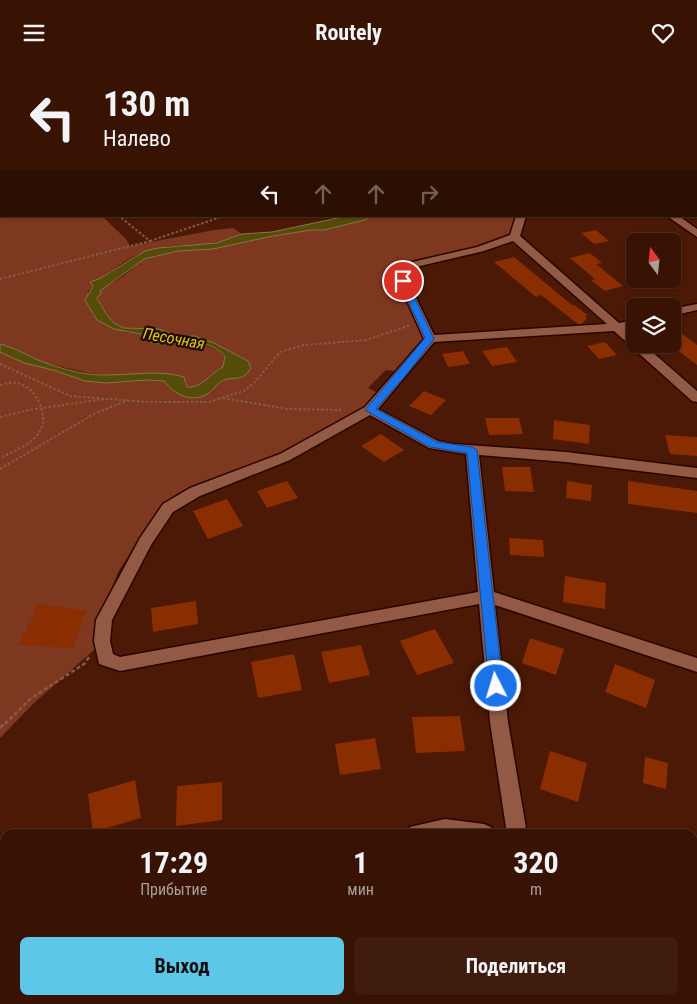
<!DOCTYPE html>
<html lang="ru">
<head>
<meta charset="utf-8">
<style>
  :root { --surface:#381304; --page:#3f1c0e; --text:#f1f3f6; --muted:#ab9e9a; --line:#523226; --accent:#5cc7e7 }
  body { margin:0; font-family:"Roboto Condensed",sans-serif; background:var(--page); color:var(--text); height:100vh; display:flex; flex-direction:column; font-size:19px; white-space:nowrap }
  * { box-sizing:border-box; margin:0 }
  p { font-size:16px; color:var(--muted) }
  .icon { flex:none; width:28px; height:28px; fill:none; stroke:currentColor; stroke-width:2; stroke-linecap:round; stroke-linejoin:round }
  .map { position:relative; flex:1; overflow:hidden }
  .side { position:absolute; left:0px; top:764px; width:698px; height:176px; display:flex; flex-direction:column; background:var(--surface); border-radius:15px 15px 0 0; box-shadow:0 1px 4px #0004,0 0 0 1px var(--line) }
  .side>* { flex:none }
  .guide { position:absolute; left:0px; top:0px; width:698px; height:152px; box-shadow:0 1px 4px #0004,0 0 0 1px var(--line); background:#381304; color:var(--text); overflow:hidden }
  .needle { width:32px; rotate:345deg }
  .tools { position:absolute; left:626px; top:168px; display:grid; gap:10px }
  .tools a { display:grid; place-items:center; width:55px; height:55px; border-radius:8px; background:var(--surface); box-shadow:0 1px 4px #0004,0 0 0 1px var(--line); font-size:25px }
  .pin { position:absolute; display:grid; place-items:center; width:42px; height:42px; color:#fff; margin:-21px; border:2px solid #fff; border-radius:50%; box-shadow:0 1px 5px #0007 }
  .me { position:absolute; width:55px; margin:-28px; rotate:355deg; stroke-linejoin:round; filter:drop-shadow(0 0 4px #0008) }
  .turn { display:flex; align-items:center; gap:18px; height:105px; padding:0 20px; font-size:22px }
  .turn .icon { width:65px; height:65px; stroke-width:2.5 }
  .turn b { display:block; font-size:35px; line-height:42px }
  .lanes { display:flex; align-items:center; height:48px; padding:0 20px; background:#0003; justify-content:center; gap:25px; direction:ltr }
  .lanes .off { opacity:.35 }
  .eta { display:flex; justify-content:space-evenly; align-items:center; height:85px; text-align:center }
  .eta b { font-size:30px; font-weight:700; line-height:35px }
  .primary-button { display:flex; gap:10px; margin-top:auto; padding:10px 20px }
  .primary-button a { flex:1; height:58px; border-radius:8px; background:var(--accent); color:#111; font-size:20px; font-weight:700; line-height:58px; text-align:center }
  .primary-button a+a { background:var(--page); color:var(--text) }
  header { display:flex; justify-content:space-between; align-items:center; height:65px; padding:0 20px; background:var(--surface); font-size:22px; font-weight:700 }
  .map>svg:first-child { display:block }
</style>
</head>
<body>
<header><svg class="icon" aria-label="menu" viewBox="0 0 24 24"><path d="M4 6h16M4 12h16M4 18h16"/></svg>Routely<svg class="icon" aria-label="heart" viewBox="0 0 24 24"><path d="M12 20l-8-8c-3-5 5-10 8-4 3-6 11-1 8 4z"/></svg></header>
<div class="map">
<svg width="697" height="939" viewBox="0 0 697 939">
  <rect width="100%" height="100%" fill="#4b1905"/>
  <g fill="#7d381f">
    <path d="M0 77 1 151H102L126 174 130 181 214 165 233 163 242 169C216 183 185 178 157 183 136 187 117 202 99 214L91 217 93 220 88 227 90 242 94 251 125 267 152 271 148 277H150L169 280 181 276 199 277 219 286 225 292 223 302C212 307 201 324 188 322L185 316 155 308 116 311 88 308 45 298 0 279Z"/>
    <polygon points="370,151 517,151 510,172 507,175 416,197 405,201 399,206 399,215 423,275 396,306 386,305 368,323 378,328 364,342 280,390 180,427 163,438 118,507 93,573 95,584 34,638 0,673 0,287 41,302 106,318 144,315 164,316 169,322 210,328 214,322 248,296 214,278 194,271 180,272 159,264 123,263 113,257 107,250 97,232 102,224 122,212 144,194 178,186 213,184 268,172 311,165 324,165 365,155"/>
    <polygon points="0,800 5,802 5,935 692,935 693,850 697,851 697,939 0,939"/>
  </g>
  <path fill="#554c0a" stroke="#877745" d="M347 151H370L365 155 324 165H311L268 172 213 184 178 186 144 194 100 226 101 228 97 233 107 250 113 257 123 263 159 264 180 272 194 271 214 278 248 296 251 303C242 317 237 311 224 315 217 318 214 324 209 328 193 339 174 330 164 316L146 315 106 318 85 316 53 305 24 298 0 287V279C17 283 31 293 46 298 59 303 75 307 88 309 120 313 153 303 184 312L187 322C201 324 212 307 223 302L225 291C200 266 176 285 147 276L151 271 114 264 97 255 85 235 93 221 90 217 99 214 145 186 158 183 217 178 242 169 272 167Z"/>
  <g fill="#8a2e01">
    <polygon points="596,165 609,176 594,179 581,168"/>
    <polygon points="590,188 602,198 596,199 623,221 605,226 591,215 595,214 570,193"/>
    <polygon points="514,192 572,240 574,240 588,250 585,251 587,253 582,259 578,259 541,230 536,232 494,197"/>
    <polygon points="672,261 697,280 697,300 672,281"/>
    <polygon points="605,277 617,290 599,294 587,281"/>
    <polygon points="507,282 517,297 492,301 482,286"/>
    <polygon points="463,286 470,299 448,302 442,289"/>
    <polygon points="424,326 446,335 431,350 409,341"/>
    <polygon points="485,353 519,353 523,369 489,370"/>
    <polygon points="554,355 590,360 589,379 553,374"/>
    <polygon points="381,369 404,385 384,397 361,381"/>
    <polygon points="665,370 697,372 697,391 670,389"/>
    <polygon points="502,402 530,402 534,427 505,426"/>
    <polygon points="287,416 298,433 267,443 257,426"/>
    <polygon points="567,416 592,420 591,436 566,433"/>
    <polygon points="628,416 697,426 697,448 628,439"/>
    <polygon points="227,434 243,461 208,474 193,446"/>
    <polygon points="509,473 543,475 544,492 510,490"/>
    <polygon points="565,511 606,518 605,544 563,537"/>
    <polygon points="196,536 198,559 153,567 151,543"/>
    <polygon points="38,539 86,546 73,583 19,580"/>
    <polygon points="435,564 454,598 417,610 400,576"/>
    <polygon points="530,573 564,584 556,610 522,598"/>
    <polygon points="361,580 370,610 329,618 321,587"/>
    <polygon points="294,589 302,625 258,633 251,597"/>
    <polygon points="615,599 655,615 646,643 605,627"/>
    <polygon points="460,651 465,686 416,688 412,652"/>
    <polygon points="375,673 381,704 340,710 335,679"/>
    <polygon points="550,686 587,698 578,737 540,724"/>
    <polygon points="645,692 668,698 666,724 643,718"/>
    <polygon points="135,715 141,753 93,767 88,729"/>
    <polygon points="222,717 222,755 176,761 177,721"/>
  </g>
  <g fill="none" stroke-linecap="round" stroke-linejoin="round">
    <defs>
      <g id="lane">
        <polygon points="111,0 115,0 116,1 112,1"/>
        <rect x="0" y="69" width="1" height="3"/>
      </g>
      <g id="street">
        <polygon points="382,0 391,0 392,1 383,1"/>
        <polygon points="543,0 553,0 554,1 544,1"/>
        <rect x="0" y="26" width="1" height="4"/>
        <rect x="696" y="50" width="1" height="4"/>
        <rect x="696" y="116" width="1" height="6"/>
        <path d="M516 151H526L520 171 619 258 635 255V261L626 264 635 272V279H643L697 326V337L692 336 614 266 434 277 378 344 438 376 454 379 566 387 697 403V413L566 397 479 390 494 527 697 593V607L495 540 508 657 527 769H507L490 657 479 539 120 606 99 599 94 576 96 555 140 473 163 439 190 423 280 389 365 342 424 274 398 216 399 207 412 197 477 182 510 170ZM513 176 607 259 434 270 408 216V210L420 201 484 186ZM370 350 429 383 466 389 478 527 120 592 113 589 110 576 112 555 151 480 173 447 200 431 290 395Z"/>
        <polygon points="667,151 679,151 697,164 697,172"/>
        <polygon points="697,239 697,245 672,251 672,244"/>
        <polygon points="445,754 484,759 491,762 494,769 407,769 410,762"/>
        <polygon points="692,830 697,830 697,852 692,851"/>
      </g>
    </defs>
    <use href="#lane" stroke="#2a0500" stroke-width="2"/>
    <use href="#street" stroke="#2a0500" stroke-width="3"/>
    <g stroke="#875a49" stroke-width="2" stroke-dasharray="2.5 2" stroke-linecap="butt">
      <polyline points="150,176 224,151"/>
      <polyline points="0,214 150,176 119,151"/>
      <polyline points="0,299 70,331 148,337 209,337 244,326 255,317 280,287 304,280 366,275 411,260"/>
      <path d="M0 320C8 318 15 316 23 320 37 326 48 350 41 364 34 379 14 386 0 393"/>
      <polyline points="223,333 288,344 341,345"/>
      <polyline points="0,352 29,345 104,334"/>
      <polyline points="0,404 94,349 128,335"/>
    </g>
    <polyline stroke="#875a49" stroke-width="2.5" stroke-dasharray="4 2.5" stroke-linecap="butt" points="5,659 30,634 84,599 90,591"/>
    <g stroke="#875a49" stroke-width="3" stroke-dasharray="5 3" stroke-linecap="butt">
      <polyline points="0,663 6,657"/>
      <polyline points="0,805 5,807"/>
    </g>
    <use href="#lane" fill="#925945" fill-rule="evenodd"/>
    <use href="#street" fill="#925945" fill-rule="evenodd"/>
  </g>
  <polygon fill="#1a73e8" stroke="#114b97" points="403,214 407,216 434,274 406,310 376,344 437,377 472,382 477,385 503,621 501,625 496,627 491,625 489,621 467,388 430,382 365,345 425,273 399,216"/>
  <g text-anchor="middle" stroke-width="4.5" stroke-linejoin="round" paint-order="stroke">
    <g font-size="16" font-style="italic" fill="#dec621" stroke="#220c05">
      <text transform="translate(174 273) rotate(10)" y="6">Песочная</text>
    </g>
  </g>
</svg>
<div class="tools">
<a><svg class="needle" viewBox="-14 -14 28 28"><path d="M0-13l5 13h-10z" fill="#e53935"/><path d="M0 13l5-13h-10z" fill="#ab9e9a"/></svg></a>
<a><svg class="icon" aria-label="layers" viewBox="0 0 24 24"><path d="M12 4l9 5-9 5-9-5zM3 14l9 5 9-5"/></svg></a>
</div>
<div class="pin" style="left:403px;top:216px;background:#d93025"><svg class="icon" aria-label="arrive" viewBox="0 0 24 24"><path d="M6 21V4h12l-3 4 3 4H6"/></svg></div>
<svg class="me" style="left:496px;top:621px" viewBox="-20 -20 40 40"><circle r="17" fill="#1a73e8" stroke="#fff" stroke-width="3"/><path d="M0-11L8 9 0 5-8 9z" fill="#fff"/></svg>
<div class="guide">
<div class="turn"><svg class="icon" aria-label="left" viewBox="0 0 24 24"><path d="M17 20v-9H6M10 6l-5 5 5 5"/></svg><div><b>130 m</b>Налево</div></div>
<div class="lanes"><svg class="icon" aria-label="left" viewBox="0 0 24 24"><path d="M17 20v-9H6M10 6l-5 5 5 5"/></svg><svg class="icon off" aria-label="ahead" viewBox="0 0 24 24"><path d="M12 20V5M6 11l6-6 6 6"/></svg><svg class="icon off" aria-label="ahead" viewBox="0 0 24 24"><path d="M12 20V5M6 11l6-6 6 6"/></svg><svg class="icon off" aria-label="right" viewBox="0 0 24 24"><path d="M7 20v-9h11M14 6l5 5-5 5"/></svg></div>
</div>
<section class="side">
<div class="eta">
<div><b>17:29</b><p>Прибытие</p></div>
<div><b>1</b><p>мин</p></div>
<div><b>320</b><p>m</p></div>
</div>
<div class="primary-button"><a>Выход</a><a>Поделиться</a></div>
</section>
</div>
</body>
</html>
